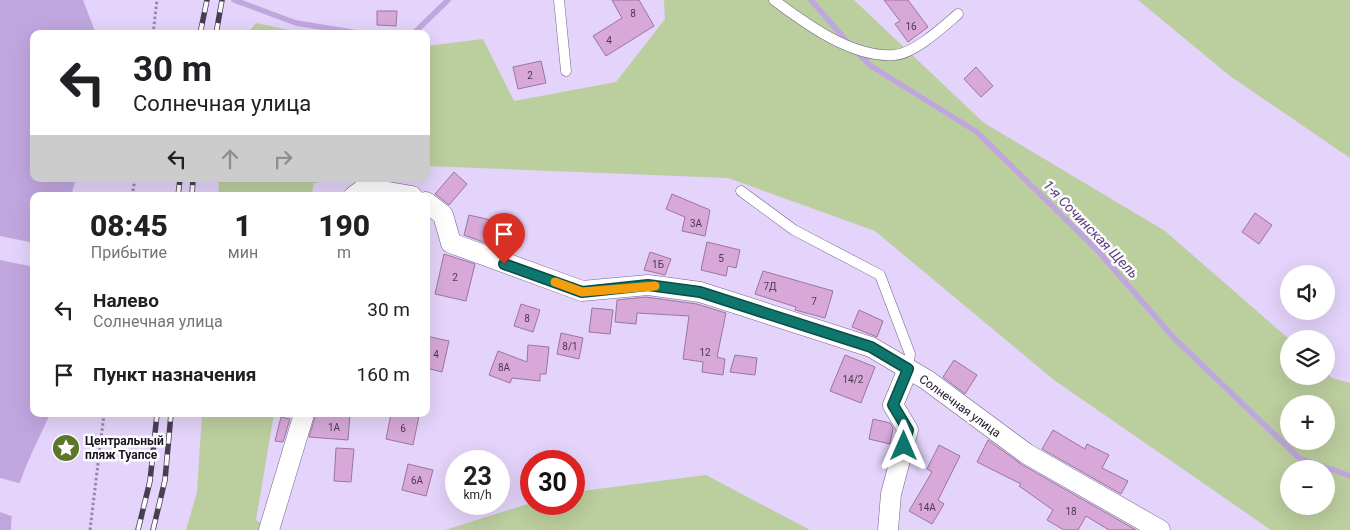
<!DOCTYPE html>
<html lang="ru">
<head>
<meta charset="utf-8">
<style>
  :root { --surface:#fff; --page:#f2f2f2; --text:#202124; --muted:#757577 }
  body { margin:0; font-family:Roboto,sans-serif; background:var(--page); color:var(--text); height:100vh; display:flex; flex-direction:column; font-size:19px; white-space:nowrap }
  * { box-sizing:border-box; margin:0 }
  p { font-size:16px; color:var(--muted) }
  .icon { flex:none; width:28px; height:28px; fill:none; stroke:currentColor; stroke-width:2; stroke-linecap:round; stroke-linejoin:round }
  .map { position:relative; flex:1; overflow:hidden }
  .sheet { position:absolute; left:30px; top:192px; width:400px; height:225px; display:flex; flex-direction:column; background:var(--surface); border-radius:10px; box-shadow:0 5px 20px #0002 }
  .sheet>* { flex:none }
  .guide { position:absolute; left:30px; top:30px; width:400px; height:152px; border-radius:10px; box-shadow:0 5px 20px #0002; background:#fff; color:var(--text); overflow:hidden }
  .buttons { position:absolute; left:1280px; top:265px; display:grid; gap:10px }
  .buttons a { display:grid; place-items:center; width:55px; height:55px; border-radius:50%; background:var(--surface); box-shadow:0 5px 20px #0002; font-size:25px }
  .speed { position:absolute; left:445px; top:450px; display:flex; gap:10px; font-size:25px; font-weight:700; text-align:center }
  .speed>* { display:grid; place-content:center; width:65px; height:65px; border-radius:50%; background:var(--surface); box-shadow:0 5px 20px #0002; line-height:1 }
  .speed small { font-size:12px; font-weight:400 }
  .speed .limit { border:8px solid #d22; background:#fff; color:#111 }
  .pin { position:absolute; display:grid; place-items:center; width:42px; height:42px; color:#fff; margin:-51px -21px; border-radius:50% 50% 50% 0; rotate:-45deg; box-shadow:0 0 5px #0007 }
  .pin .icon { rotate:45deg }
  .me { position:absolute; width:55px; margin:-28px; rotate:0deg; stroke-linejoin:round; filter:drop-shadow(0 0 4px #0008) }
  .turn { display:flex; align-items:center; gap:18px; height:105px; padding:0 20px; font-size:22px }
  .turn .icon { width:65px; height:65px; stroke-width:2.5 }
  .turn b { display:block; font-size:35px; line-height:42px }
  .lanes { display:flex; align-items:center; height:48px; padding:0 20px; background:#0003; justify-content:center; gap:25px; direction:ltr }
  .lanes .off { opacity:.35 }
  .eta { display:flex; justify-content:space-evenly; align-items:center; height:85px; text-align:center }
  .eta b { font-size:30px; font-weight:800; line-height:35px }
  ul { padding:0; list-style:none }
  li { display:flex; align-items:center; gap:15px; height:65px; padding:0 20px }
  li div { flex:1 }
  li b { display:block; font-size:19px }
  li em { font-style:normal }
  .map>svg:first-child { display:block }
</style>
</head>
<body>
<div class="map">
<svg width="1350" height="530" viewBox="0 0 1350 530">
  <rect width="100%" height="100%" fill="#e4d3fa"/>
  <g fill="#bbce9e" fill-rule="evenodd">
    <path d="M664 0H854L984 123 1165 231 1289 339V376H1326V372L1332 378 1350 383V530H1271L1054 380 875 231 728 178 426 166V46L483 39 514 101 616 82 665 19ZM1289 404H1326V441H1289ZM1289 469H1326V506H1289Z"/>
    <polygon points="1138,0 1350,0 1350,158 1230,76"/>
    <polygon points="256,23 307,34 247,34"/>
    <polygon points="219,179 341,179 314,183 311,196 218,196"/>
    <polygon points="202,414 274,414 256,520 271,530 186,530 197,492"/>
    <polygon points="706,475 810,530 445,530 531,503 574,504 574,492"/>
  </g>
  <path fill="#c0a6df" d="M0 0H83L96 34H34V179H76L71 196H34V414H50C34 450 11 490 11 530H0Z"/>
  <g fill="#e4d3fa">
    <polygon points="0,236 34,243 34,267 0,260"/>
    <polygon points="0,478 23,484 14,517 0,512"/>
  </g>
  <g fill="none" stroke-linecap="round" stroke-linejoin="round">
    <g stroke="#c0a6df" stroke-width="5.5">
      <polyline points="234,0 296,23 364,34"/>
      <polyline points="811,0 850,45"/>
      <polyline points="413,34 448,0"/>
      <polyline points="856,52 871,66 977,132 1098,251 1174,338 1299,458 1350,476"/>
    </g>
  </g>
  <g fill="#d7a8d8" stroke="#9b769c">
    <polygon points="612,0 639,0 654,26 606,56 593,36 622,18"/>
    <polygon points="884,0 908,0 928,27 908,42 895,24 900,21"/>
    <polygon points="377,11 397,11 396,26 377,25"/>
    <polygon points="541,61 546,83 518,89 513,67"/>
    <polygon points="976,67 993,86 981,97 964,79"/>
    <polygon points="454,172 467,184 449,205 435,194"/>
    <polygon points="672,194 710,210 705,236 682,231 685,217 666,209"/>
    <polygon points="1255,213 1272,225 1259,244 1242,232"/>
    <polygon points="469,215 499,222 494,246 464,235"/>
    <polygon points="707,242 740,250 736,268 728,266 726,276 701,270"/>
    <polygon points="650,252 671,259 665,275 644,270"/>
    <polygon points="444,254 475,264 466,301 435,294"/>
    <polygon points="763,271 833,291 825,318 795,310 796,307 755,294"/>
    <polygon points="646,297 697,304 726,313 717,357 725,359 723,375 702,372 703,362 683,359 689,316 637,313 636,324 615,322 617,300"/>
    <polygon points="521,304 540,310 533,332 514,326"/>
    <polygon points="592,308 613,310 610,334 589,332"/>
    <polygon points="859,310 883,321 877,337 852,327"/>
    <polygon points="561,333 583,338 579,359 557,354"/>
    <polygon points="426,336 449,341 442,372 426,368"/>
    <polygon points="528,345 549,347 546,374 540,374 540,381 512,378 510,383 489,375 498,351 527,362"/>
    <polygon points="735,355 757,358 755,375 730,372"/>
    <polygon points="845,355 875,367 861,403 830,391"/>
    <polygon points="954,360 977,375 965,394 943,377"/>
    <polygon points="316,414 350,414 348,440 309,437"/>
    <polygon points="391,414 419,416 413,445 386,439"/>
    <polygon points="281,417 290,419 283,442 275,441"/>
    <polygon points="873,419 890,423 893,428 890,444 869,439"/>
    <polygon points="1053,430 1085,449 1087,444 1109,455 1102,468 1128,481 1121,494 1042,449"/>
    <polygon points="988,440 1021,464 1136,530 1109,530 1086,516 1078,530 1064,530 1047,520 1053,510 1019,486 1021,484 977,462"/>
    <polygon points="939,445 960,456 938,500 944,504 932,524 909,511 932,472 927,469"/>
    <polygon points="336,448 354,449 351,482 334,481"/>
    <polygon points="408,464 433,470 426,496 402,490"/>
  </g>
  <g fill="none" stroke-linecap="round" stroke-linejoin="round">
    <defs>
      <g id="lane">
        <polyline points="559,0 566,71"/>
        <path d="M774 0C806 24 852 58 894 55 914 54 943 27 958 14"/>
        <polyline points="741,191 794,230 880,275 910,354 908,369"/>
      </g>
      <g id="street">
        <polyline points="354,196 365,188 412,196"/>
        <polyline points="426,202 443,215 451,243 582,291 648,285 700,292 871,347 927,380 1027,454 1160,530"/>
        <polyline points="269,530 304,414"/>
        <polyline points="888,530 891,494 908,430 893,405 908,369"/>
      </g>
    </defs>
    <use href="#lane" stroke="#75618c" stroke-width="11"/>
    <use href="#street" stroke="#75618c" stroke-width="21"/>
    <g stroke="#9587a5" stroke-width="3" stroke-dasharray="2.5 2.5" stroke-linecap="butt">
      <polyline points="153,34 157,0"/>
      <polyline points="132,196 135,179"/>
      <polyline points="90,530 104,414"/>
    </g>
    <use href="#lane" stroke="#fff" stroke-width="10"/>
    <use href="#street" stroke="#fff" stroke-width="20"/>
    <defs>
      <g id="rail">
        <polyline points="200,34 207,0"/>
        <polyline points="216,34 222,0"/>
        <polyline points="178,196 180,179"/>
        <polyline points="192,196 193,179"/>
        <polyline points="138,530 150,481 157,414"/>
        <polyline points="153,530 165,480 171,414"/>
      </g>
    </defs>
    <use href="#rail" stroke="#483e54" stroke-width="5.5"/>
    <use href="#rail" stroke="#fdfdfd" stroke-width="4" stroke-dasharray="11" stroke-linecap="butt"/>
  </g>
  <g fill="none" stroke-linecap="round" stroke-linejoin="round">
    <defs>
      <polyline id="route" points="504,264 582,292 648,285 700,292 871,347 908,369 893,405 908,430 904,446"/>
    </defs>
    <use href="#route" stroke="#0a4d48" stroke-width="12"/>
    <use href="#route" stroke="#0f766e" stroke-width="9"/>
    <polyline stroke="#f59e0b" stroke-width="9" points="555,282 582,292 655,286"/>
  </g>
  <defs>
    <symbol id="sight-disc" viewBox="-11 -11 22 22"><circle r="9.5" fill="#5d772a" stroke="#fdfdfd"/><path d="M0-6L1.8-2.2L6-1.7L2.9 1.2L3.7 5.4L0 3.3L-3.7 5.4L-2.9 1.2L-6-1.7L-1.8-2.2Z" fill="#fff"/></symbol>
  </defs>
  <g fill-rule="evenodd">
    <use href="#sight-disc" x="50" y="432" width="32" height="32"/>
  </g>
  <g text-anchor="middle" stroke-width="5" stroke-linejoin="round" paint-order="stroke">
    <g font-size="10" fill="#4b3952">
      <text x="633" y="17">8</text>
      <text x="911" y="30">16</text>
      <text x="609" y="44">4</text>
      <text x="530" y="79">2</text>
      <text x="696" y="227">3А</text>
      <text x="721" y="262">5</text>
      <text x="658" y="268">1Б</text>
      <text x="455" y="281">2</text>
      <text x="770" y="290">7Д</text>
      <text x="814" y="305">7</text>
      <text x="527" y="322">8</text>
      <text x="570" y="350">8/1</text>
      <text x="705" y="356">12</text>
      <text x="436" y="358">4</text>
      <text x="504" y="371">8А</text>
      <text x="853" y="383">14/2</text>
      <text x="334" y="431">1А</text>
      <text x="403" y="432">6</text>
      <text x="417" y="484">6А</text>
      <text x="927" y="511">14А</text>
      <text x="1071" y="515">18</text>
    </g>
    <g font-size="12" fill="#1c1425" stroke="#fdfdfd">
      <text transform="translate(960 406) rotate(36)" y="4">Солнечная улица</text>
    </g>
    <g font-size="12" font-weight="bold" fill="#1c1425" stroke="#fdfdfd" text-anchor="start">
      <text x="85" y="445">Центральный<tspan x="85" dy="14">пляж Туапсе</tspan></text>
    </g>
    <g font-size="14" font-style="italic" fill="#603d82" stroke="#fdfdfd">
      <text transform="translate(1091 229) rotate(46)" y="5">1-я Сочинская Щель</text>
    </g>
  </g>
</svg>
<div class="buttons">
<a><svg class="icon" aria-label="sound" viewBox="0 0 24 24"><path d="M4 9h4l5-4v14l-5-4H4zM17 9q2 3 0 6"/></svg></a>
<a><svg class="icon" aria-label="layers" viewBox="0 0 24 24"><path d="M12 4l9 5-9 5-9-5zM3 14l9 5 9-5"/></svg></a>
<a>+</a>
<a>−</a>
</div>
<div class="speed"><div>23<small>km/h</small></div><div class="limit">30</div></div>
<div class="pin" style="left:504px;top:264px;background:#d93025"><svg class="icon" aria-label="arrive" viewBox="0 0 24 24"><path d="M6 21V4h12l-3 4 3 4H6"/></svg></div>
<svg class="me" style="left:904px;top:446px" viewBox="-20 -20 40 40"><path d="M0-17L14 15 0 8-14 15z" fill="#0f766e" stroke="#fff" stroke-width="4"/></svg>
<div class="guide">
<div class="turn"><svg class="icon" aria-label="left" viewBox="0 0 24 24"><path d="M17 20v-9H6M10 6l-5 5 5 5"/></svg><div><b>30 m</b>Солнечная улица</div></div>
<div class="lanes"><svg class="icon" aria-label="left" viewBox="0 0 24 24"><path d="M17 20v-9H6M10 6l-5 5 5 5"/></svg><svg class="icon off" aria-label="ahead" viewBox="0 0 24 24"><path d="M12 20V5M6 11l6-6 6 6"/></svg><svg class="icon off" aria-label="right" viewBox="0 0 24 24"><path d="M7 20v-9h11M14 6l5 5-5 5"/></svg></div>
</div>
<section class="sheet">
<div class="eta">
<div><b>08:45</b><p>Прибытие</p></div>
<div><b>1</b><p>мин</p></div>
<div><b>190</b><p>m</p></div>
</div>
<ul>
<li><svg class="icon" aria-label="left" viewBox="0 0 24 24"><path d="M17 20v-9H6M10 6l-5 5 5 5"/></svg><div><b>Налево</b><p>Солнечная улица</p></div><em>30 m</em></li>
<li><svg class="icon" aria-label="arrive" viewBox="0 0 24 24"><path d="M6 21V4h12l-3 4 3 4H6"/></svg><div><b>Пункт назначения</b></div><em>160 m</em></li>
</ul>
</section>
</div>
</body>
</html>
